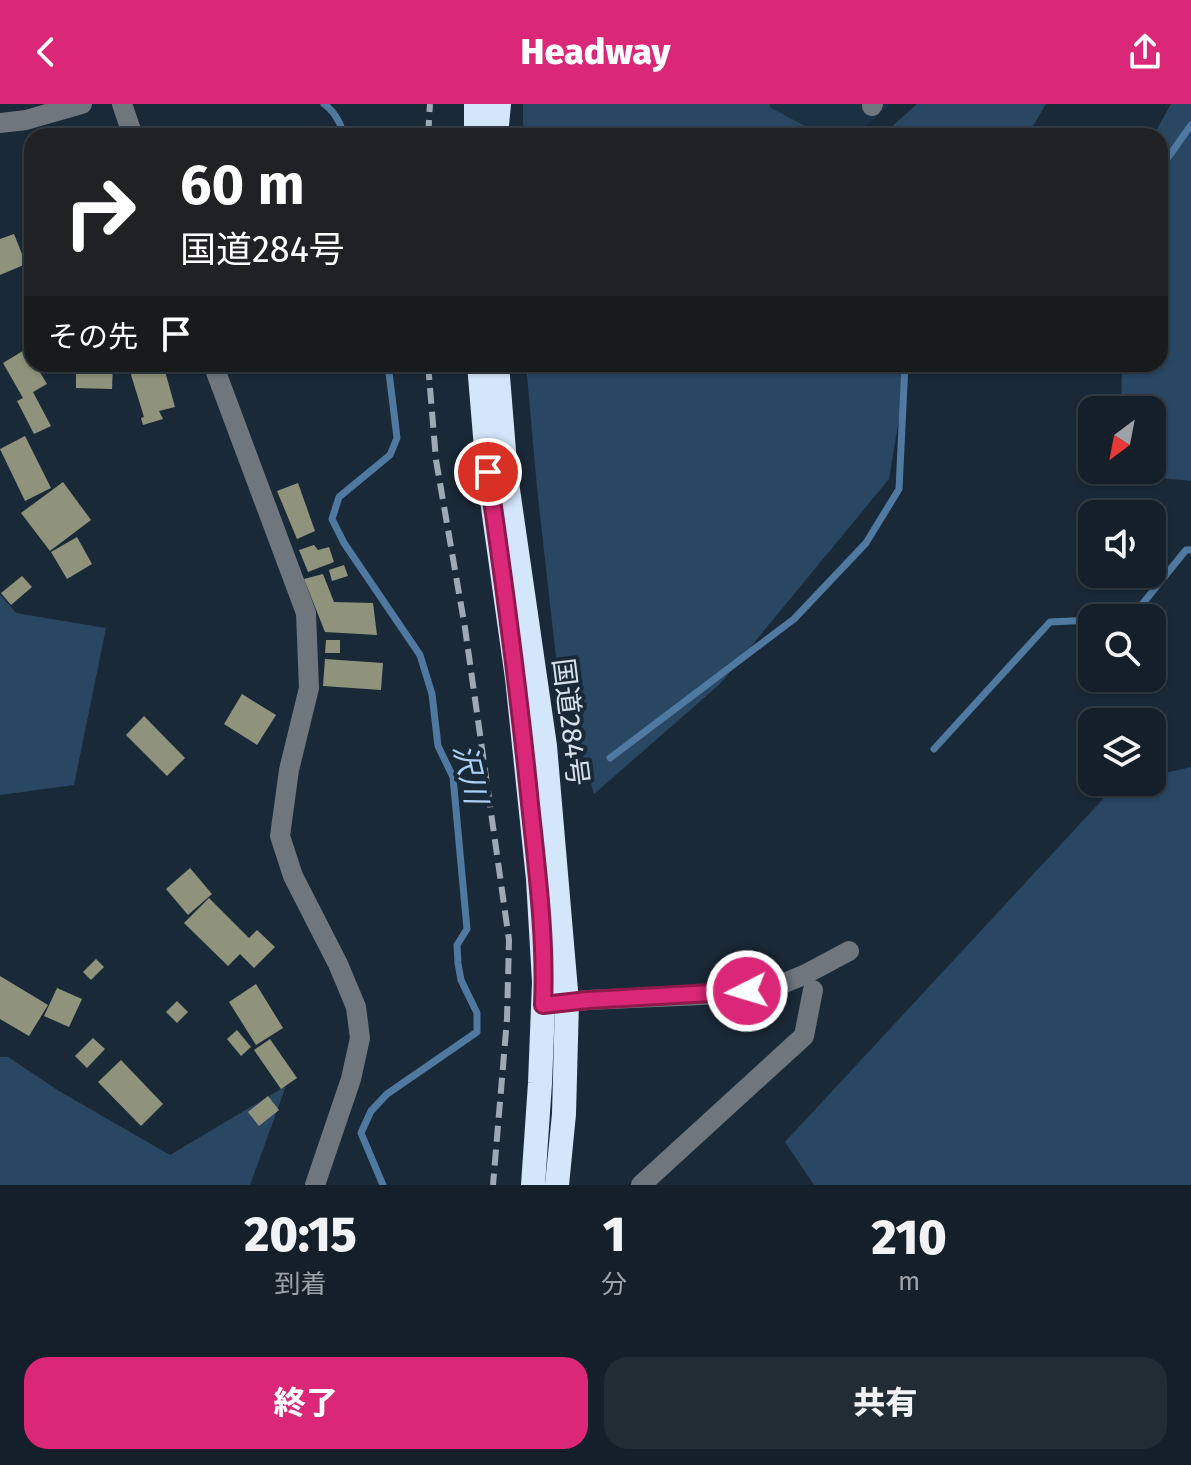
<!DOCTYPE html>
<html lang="ja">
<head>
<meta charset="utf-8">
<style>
  :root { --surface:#141f29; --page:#212c35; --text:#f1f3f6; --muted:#9da2a8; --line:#333d46; --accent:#db2777 }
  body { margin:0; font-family:"Fira Sans","Noto Sans JP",sans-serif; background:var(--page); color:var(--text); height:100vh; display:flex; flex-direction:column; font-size:30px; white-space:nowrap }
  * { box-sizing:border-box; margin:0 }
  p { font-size:26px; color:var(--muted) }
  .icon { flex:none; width:44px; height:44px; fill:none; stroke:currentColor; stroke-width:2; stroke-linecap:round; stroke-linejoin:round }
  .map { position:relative; height:1081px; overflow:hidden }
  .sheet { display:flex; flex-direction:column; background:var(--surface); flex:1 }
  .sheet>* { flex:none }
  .guide { position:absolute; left:24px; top:24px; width:1144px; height:244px; border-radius:24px; box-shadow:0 2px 6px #0004,0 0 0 2px var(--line); background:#202124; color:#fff; overflow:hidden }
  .needle { width:52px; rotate:212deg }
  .tools { position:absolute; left:1078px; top:292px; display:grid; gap:16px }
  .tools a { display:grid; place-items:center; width:88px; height:88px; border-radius:16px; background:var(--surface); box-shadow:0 2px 6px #0004,0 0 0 2px var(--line); font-size:40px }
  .pin { position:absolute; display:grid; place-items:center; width:68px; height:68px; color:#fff; margin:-34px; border:4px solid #fff; border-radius:50%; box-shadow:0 2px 8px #0007 }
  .me { position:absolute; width:88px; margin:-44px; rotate:265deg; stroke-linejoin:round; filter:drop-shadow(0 0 6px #0008) }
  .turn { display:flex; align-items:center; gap:28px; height:168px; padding:0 24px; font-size:36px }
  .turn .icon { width:104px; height:104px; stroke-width:2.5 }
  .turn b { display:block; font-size:56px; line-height:68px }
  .then { display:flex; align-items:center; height:76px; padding:0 24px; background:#0003; gap:16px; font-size:30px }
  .eta { display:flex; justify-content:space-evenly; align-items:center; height:136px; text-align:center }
  .eta b { font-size:48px; font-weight:800; line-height:56px }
  .cta { display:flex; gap:16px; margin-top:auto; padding:16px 24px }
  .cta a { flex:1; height:92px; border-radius:24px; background:var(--accent); color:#fff; font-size:32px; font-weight:800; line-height:92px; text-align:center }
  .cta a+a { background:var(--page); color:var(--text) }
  header { display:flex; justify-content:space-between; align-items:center; height:104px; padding:0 24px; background:var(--accent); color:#fff; font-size:36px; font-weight:800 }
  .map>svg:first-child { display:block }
</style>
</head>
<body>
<header><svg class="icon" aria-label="back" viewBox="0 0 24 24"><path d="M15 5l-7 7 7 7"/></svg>Headway<svg class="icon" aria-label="share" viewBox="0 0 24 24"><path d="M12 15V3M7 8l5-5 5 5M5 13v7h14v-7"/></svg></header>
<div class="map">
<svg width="1191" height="1081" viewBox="0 0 1191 1081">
  <rect width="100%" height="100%" fill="#1a2937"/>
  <polygon fill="#1c3044" points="752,0 890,0 860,28 764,18"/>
  <g fill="#294662">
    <polygon points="523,0 769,0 771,4 824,32 523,32"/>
    <polygon points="917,0 1046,0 1027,32 881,32"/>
    <polygon points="1171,0 1191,0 1191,377 1120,370 1120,366 1152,366 1152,306 1121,306 1122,260 1160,260 1160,32 1153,32"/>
    <polygon points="526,260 908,260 889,375 720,580 594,690 556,553 537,384"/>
    <polygon points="0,490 16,509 106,524 74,681 0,691"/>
    <polygon points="1191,663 1191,1081 814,1081 785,1038 1116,681 1129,678 1152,678 1152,672"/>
    <polygon points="0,953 8,953 59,987 170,1051 286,982 250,1081 0,1081"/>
  </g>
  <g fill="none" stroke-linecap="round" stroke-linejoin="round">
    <g stroke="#4f79a1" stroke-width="7">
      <path d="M324 0C334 7 342 20 343 32"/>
      <polyline points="1160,65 1191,21"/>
      <polyline points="1123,514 1131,514 1186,446 1191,446"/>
      <polyline points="934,645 1050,518 1092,516"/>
      <polyline points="610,654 794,515 866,439 899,385 905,260"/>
      <polyline points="383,1081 361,1029 371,1007 387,990 477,928 477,909 461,876 458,859 457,841 467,825 453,673 438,642 432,590 420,551 344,439 332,415 339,393 390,351 397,334 388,260"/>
    </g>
  </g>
  <g fill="#8f937b">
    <polygon points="14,130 26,160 0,171 0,135"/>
    <polygon points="26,245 32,255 32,260 35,260 47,280 33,288 51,322 34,330 17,297 23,294 3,259"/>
    <polygon points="76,260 113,260 112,285 76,284"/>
    <polygon points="131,260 163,260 175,303 159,307 163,315 143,321 141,314 144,313 128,261"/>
    <polygon points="25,332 51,384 25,397 0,345"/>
    <polygon points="63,378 91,416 50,447 21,409"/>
    <polygon points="298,379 315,427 297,435 277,387"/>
    <polygon points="77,433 92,460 67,475 51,448"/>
    <polygon points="314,441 318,446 329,443 334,458 308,468 299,446"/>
    <polygon points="344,461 348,472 332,477 329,466"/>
    <polygon points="323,470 334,498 373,499 377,531 325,528 304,475"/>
    <polygon points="22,472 32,483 11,501 1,489"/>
    <polygon points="326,536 340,536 340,549 325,549"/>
    <polygon points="325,555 383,559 381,586 323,582"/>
    <polygon points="242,590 276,611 257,641 224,620"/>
    <polygon points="144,612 185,654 167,672 126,631"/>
    <polygon points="190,764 212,790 188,811 166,785"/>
    <polygon points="209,794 249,834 257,826 275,843 254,864 240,850 228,862 184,819"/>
    <polygon points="96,855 104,863 91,876 83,868"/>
    <polygon points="0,872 48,901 29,932 0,915"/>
    <polygon points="256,880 283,924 256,941 229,898"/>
    <polygon points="57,884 82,895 69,923 44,912"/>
    <polygon points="177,897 188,908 177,919 166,908"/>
    <polygon points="237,926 251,943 241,952 227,935"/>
    <polygon points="93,934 105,945 87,964 75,952"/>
    <polygon points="270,935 297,974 281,985 254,946"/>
    <polygon points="121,956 163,1000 141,1022 98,978"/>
    <polygon points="268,992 279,1006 259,1022 248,1008"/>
  </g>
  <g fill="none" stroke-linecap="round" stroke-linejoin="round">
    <g stroke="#6f767e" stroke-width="20">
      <polyline points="122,0 133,32"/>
      <polyline points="872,2 873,0"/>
      <polyline points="0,19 26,16 82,0"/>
      <polyline points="213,260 306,509 309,584 289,666 280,732 293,772 338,860 356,903 360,934 351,975 315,1081"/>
      <polyline points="551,900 588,896 724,890 770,885 806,870 849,847"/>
      <polyline points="641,1081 804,932 813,886"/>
    </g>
    <g stroke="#d3e6fa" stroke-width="24">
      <polyline points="476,32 476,0"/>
      <polyline points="496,32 499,0"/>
      <polyline points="479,260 488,368 517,574 538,775 544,878 540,979 533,1081"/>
      <polyline points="497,260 506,372 545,642 567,898 564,1010 557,1081"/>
    </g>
    <g stroke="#9da9b3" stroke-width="6" stroke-dasharray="16 8" stroke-linecap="butt">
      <polyline points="428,32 430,0"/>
      <polyline points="428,260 436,356 465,524 509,836 507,915 493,1081"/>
    </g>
  </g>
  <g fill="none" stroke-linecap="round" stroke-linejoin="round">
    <defs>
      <path id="route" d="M488 368C504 478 519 589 530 700 537 766 546 834 543 901L588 896 747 887"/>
    </defs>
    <use href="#route" stroke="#8e194d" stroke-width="20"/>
    <use href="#route" stroke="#db2777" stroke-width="14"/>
  </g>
  <g text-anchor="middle" stroke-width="8" stroke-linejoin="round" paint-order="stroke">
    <g font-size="28" fill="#d7e1ea" stroke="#1a2937">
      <text transform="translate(571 618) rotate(83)" y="10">国道284号</text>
    </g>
    <g font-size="30" font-style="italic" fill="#abd0f6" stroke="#1a2937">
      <text transform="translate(470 670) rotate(77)" y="10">沢川</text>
    </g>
  </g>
</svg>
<div class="tools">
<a><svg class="needle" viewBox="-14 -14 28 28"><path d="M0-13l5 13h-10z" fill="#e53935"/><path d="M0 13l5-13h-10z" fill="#9da2a8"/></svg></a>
<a><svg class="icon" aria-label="sound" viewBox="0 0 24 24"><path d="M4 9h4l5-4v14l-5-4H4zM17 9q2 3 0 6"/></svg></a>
<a><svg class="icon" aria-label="search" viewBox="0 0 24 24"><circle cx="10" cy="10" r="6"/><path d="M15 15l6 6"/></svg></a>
<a><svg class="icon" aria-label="layers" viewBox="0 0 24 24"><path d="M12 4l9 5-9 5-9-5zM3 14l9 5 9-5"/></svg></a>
</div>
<div class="pin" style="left:488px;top:368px;background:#d93025"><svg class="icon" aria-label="arrive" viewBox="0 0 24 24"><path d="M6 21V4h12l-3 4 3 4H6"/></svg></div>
<svg class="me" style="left:747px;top:887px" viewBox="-20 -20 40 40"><circle r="17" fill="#db2777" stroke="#fff" stroke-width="3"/><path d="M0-11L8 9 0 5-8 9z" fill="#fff"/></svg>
<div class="guide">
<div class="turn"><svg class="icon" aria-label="right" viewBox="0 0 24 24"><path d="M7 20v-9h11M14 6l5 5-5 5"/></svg><div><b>60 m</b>国道284号</div></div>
<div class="then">その先<svg class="icon" aria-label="arrive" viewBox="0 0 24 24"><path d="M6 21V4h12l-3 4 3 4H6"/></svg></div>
</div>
</div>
<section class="sheet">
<div class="eta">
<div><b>20:15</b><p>到着</p></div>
<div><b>1</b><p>分</p></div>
<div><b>210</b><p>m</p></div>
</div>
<div class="cta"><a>終了</a><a>共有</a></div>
</section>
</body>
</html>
